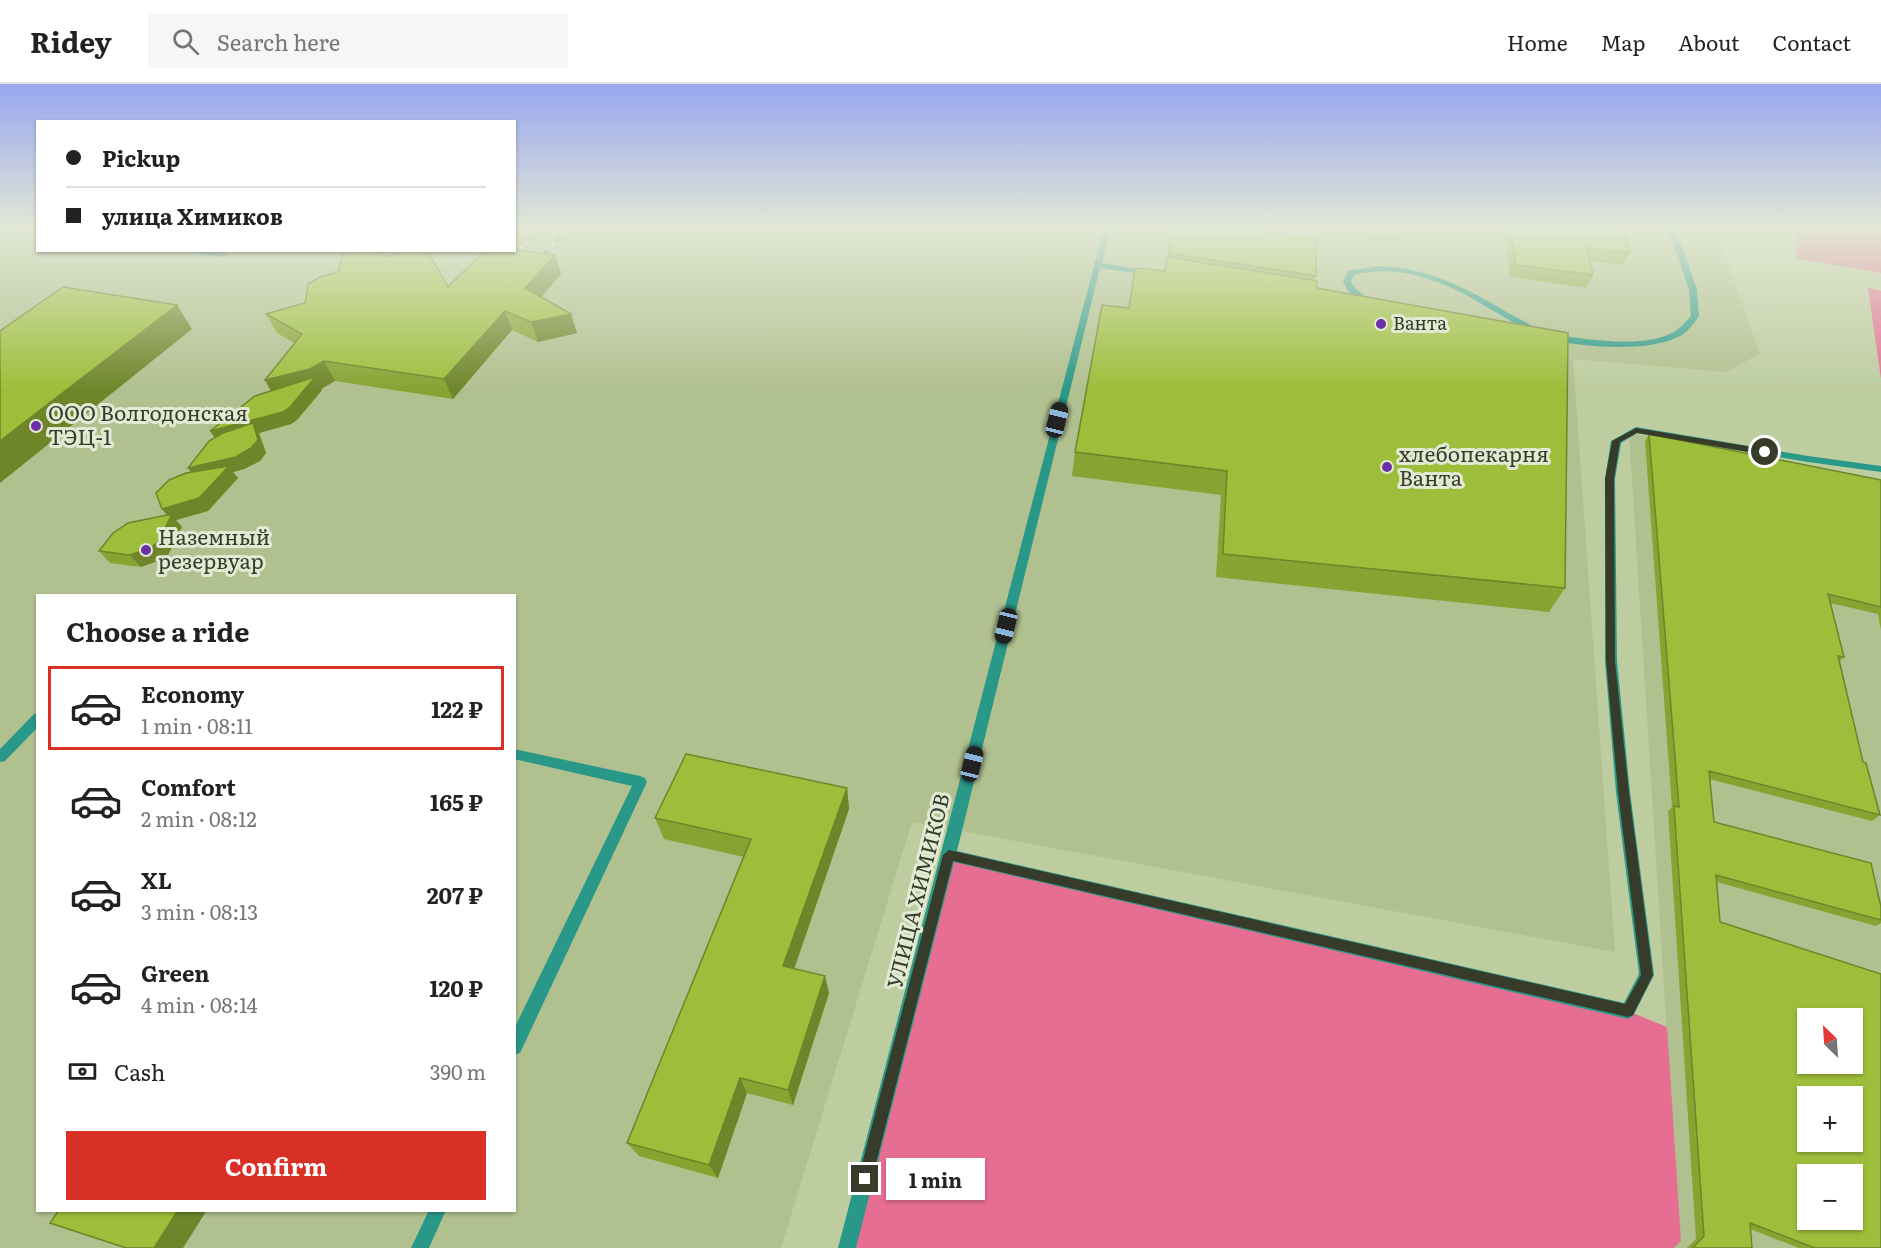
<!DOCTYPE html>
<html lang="en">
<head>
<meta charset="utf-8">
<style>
  body { margin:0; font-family:Literata,serif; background:#f6f6f6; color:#222; height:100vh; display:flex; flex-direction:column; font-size:22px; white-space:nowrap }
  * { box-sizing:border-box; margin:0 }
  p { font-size:20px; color:#767676 }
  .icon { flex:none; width:33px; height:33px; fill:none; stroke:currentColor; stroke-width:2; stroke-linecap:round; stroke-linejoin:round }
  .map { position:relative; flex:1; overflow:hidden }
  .side { position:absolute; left:36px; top:510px; width:480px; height:618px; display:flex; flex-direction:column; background:#fff; border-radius:0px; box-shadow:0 2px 4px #0004 }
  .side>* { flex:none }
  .guide { position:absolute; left:36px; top:36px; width:480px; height:132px; border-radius:0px; box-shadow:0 2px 4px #0004; display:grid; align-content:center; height:132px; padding:0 30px; background:#fff }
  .needle { width:39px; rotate:335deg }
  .tools { position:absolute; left:1797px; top:924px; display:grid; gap:12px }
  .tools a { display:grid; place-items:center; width:66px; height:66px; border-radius:0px; background:#fff; box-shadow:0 2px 4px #0004; font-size:30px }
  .end { position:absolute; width:27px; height:27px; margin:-14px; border:8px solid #373c2a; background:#fff; box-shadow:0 0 0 3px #fff }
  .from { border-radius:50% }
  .bubble { position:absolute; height:42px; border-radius:0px; background:#fff; box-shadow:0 2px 4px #0004; font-size:20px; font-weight:700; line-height:42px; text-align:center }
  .car { position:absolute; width:18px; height:36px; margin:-18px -9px; border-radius:8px; box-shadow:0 0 4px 2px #0007; background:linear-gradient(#222 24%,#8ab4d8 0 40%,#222 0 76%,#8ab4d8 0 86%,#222 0) }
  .guide b { display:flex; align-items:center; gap:21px; height:57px; font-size:22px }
  .guide b+b { border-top:2px solid #e0e0e0 }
  .guide i { width:15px; height:15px; background:#222 }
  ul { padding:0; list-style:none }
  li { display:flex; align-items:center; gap:18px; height:84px; margin:0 12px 9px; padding:0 18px; border:3px solid transparent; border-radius:0px }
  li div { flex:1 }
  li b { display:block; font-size:22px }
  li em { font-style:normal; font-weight:700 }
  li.on { border-color:#d93025 }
  li>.icon { width:54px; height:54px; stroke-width:1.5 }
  h2 { padding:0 30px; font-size:27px; line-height:72px }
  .pay { display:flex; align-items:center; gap:15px; height:66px; padding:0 30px; font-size:22px }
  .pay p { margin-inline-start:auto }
  .cta { display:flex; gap:12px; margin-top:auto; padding:12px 30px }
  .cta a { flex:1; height:69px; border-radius:0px; background:#d93025; color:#fff; font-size:24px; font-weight:700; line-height:69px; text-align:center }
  header { display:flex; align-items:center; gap:36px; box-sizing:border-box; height:84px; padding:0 30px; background:#fff; border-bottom:2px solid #e0e0e0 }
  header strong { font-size:28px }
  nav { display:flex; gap:33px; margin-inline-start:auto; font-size:21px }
  .search { width:420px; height:54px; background:#f6f6f6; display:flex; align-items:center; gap:15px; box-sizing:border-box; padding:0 21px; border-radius:0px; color:#767676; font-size:22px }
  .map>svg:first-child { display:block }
  .built { fill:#b1c08f; fill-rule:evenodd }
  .green { fill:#e66e93 }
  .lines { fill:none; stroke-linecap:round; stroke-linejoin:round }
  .path { stroke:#828d6c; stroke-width:3; stroke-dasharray:2 3; stroke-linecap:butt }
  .service { fill:#2a9889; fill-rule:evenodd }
  .minor { fill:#2a9889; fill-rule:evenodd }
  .rail-casing { stroke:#717a5c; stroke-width:4.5 }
  .rail { stroke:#e2ead4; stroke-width:3; stroke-dasharray:10; stroke-linecap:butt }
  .wall { fill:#87a332 }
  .shaded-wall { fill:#6e8529 }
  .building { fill:#9dbe3a; stroke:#6e8529; stroke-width:1.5; fill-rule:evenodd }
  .route { fill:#373c2a }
  .poi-dot { fill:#6c31a7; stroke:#e2ead4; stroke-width:2 }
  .labels { text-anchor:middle; stroke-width:6; stroke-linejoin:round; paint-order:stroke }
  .far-poi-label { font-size:18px; fill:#373c2a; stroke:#e2ead4; text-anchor:start }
  .poi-label { font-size:21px; fill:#373c2a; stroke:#e2ead4; text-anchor:start }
  .street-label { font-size:21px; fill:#373c2a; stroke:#e2ead4 }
</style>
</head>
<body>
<header>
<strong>Ridey</strong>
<div class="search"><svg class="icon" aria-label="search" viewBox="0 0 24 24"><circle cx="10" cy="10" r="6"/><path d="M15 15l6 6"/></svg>Search here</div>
<nav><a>Home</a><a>Map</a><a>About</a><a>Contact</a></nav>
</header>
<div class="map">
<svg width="1881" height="1164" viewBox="0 0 1881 1164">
  <rect width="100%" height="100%" fill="#becda0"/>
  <!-- built -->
  <path class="built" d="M 0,143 L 37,143 L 38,166 L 514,166 L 515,143 L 1715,143 L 1760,270 L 1725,288 L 1573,275 L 1615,868 L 912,738 L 781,1164 L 0,1164 ZM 38,512 L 514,512 L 514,1126 L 38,1126 Z
    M 1629,348 L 1881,399 L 1881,1164 L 1674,1164 L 1680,1157 ZM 1808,934 L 1852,934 L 1852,980 L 1808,980 ZM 1808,1012 L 1852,1012 L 1852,1058 L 1808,1058 ZM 1808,1090 L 1852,1090 L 1852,1136 L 1808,1136 Z"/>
  <!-- green -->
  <path class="green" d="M 1797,143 L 1881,143 L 1881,189 L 1796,174 Z
    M 1868,204 L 1881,207 L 1881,295 Z
    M 949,771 L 1628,927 L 1667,943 L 1681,1157 L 1674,1164 L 847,1164 Z"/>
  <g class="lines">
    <!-- path -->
    <path class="path" d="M 1410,143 L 1411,172"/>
    <!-- service -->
    <path class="service" d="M 0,146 L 38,149 L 38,153 L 0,150 Z
      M 174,166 C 190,166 213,163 227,171 L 223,173 Z
      M 1378,182 C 1427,183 1467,204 1508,229 C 1519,235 1532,240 1540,248 L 1539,250 L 1533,250 C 1478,219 1421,174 1354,191 L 1351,198 L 1355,204 L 1375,220 L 1368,222 L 1349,208 L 1343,198 L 1348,187 Z
      M 1636,343 L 1808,372 L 1881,382 L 1881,388 L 1808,378 L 1637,349 L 1621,359 L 1615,395 L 1617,577 L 1630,708 L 1628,712 L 1623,714 L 1618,712 L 1616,708 L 1605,577 L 1605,395 L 1611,357 Z
      M 38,629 L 38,643 L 5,677 L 0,678 L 0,665 L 34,630 Z
      M 514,665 L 640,692 L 645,694 L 647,698 L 520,969 L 514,971 L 514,945 L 632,702 L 514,675 Z
      M 429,1126 L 446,1126 L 429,1164 L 411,1164 Z"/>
    <!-- minor -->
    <path class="minor" d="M 1104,143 L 1112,143 L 1102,179 L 1149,187 L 1153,189 L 1149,191 L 1100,184 L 957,767 L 1624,919 L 1639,890 L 1616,708 L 1618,704 L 1623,702 L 1628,704 L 1630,708 L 1654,891 L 1633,932 L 1628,935 L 954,778 L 856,1164 L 838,1164 Z
      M 1667,143 L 1675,143 L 1697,205 L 1699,232 C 1694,239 1688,248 1680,252 C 1648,269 1585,263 1551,256 L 1551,252 L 1554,251 C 1588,255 1644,265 1674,248 C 1681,244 1686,237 1691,232 L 1689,205 Z"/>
    <defs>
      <path id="rail" d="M 506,178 L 543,143
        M 535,181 L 569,143"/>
    </defs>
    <!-- rail casing -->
    <use href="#rail" class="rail-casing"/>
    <!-- rail -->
    <use href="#rail" class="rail"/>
  </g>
  <!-- wall -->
  <path class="wall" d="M 832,143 L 917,143 L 912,153 Z
    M 1166,143 L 1267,143 L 1266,149 L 1316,192 L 1314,196 L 1317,204 L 1565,504 L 1549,528 L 1216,493 L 1221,411 L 1072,392 L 1075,368 L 1129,224 L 1165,187 L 1170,156 L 1164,155 Z
    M 1347,143 L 1410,143 L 1404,160 L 1346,153 Z
    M 1503,143 L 1623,143 L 1630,169 L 1623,181 L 1590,177 L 1593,191 L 1586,204 L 1510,193 Z
    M 555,171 L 561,190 L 541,213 L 571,230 L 577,249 L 538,258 L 512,246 L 453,315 L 335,297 L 321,305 L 322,306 L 297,336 L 291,340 L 259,349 L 266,369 L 260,377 L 244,385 L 233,388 L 238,394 L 208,427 L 176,436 L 182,443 L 168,471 L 160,476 L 141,483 L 110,479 L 99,467 L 167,431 L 191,388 L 215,353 L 210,347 L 271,307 L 265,296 L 294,259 L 277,249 L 266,230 L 305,219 L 338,188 L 388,173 L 448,203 Z
    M 1649,350 L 1881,396 L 1881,546 L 1878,530 L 1830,519 L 1844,573 L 1840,577 L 1863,678 L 1880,731 L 1872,737 L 1709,695 L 1714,738 L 1881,823 L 1881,839 L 1876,842 L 1717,798 L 1720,838 L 1881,1164 L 1799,1164 L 1750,1145 L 1752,1164 L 1687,1164 L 1696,1155 L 1668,727 L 1672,723 L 1645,357 Z
    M 847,704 L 849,725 L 794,884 L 829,909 L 793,1021 L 747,1009 L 718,1094 L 639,1072 L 627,1059 L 744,773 L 664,755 L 655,734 Z"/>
  <!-- shaded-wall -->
  <path class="shaded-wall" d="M 912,143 L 917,143 L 912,153 Z
    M 555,171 L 561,190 L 532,224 L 525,204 Z
    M 177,221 L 192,245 L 0,399 L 0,357 Z
    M 505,227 L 512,246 L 453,315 L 444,295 Z
    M 571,230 L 577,249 L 538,258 L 531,238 Z
    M 324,277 L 335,297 L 321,305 L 322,306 L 297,336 L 291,340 L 259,349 L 266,369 L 260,377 L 244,385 L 233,388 L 238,394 L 208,427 L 176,436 L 182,443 L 168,471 L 160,476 L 141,483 L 130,471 L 170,435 L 162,425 L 197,396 L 188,384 L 219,360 L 210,347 L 276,316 L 265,296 Z
    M 847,704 L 849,725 L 789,900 L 783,882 Z
    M 825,892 L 829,909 L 793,1021 L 788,1006 Z
    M 740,994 L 747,1009 L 718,1094 L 709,1081 Z
    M 178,1126 L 207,1126 L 183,1164 L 154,1164 Z"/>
  <!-- building -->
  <path class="building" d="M 1172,143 L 1267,143 L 1266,149 L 1316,154 L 1316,192 L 1168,169 Z
    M 1510,143 L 1623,143 L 1630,169 L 1587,164 L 1593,191 L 1516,181 Z
    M 345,166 L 377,166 L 388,173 L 403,166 L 427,166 L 448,203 L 485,166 L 514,166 L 555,171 L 525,204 L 571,230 L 531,238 L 505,227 L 444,295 L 324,277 L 310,285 L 265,296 L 302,250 L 266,230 L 305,219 L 308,200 L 320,193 L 338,188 L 342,171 Z
    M 1167,173 L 1317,197 L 1317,204 L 1568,249 L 1565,504 L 1223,470 L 1227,387 L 1075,368 L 1102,221 L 1129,224 L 1135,184 L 1165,187 Z
    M 63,203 L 177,221 L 0,357 L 0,247 Z
    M 315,293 L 290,323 L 283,328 L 210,347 L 255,312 Z
    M 253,339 L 258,356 L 251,364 L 236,373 L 188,384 L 209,357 L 223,349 Z
    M 1649,350 L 1881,396 L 1881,523 L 1828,510 L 1844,573 L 1838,572 L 1863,678 L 1866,679 L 1880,731 L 1709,687 L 1714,738 L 1871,779 L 1881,823 L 1881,836 L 1716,791 L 1720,838 L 1881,890 L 1881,1164 L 1815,1164 L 1750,1139 L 1752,1164 L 1693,1164 L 1704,1152 L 1674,722 L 1679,723 ZM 1808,934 L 1852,934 L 1852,980 L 1808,980 ZM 1808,1012 L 1852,1012 L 1852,1058 L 1808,1058 ZM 1808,1090 L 1852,1090 L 1852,1136 L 1808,1136 Z
    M 229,382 L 199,414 L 162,425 L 156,409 L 169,396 L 186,389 Z
    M 172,430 L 158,458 L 150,464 L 130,471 L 99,467 L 113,449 L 128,439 Z
    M 686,670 L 847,704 L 783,882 L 825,892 L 788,1006 L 740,994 L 709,1081 L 627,1059 L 751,755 L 655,734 Z
    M 59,1126 L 178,1126 L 154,1164 L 126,1164 L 50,1139 Z"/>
  <!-- sky -->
  <linearGradient id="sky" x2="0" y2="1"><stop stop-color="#98a6f1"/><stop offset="0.47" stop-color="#e2e8d4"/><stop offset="1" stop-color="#e2e8d4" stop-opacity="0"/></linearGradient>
  <rect width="1881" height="306" fill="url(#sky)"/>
  <!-- route -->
  <path class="route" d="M 1636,344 L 1765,365 L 1769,368 L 1765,371 L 1637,349 L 1620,358 L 1614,395 L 1615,577 L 1629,708 L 1653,891 L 1633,931 L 1628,933 L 953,777 L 872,1095 L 870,1100 L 865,1102 L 860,1100 L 858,1095 L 943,771 L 949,766 L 1625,920 L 1641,891 L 1618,708 L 1606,577 L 1605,395 L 1612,357 Z"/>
  <!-- markers -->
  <g class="poi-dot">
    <circle cx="1381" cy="240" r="6"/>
    <circle cx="36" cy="342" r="6"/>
    <circle cx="1387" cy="383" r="6"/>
    <circle cx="146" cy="466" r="6"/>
  </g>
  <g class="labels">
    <!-- far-poi labels -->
    <g class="far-poi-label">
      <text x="1393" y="246">Ванта</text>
    </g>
    <!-- poi labels -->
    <g class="poi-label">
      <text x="48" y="337">ООО Волгодонская<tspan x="48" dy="24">ТЭЦ-1</tspan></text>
      <text x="1399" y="378">хлебопекарня<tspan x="1399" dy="24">Ванта</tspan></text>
      <text x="158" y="461">Наземный<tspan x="158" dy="24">резервуар</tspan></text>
    </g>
    <!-- street labels -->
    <g class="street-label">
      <text transform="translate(919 807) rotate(-76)" y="7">УЛИЦА ХИМИКОВ</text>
    </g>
  </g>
</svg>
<div class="tools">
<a><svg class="needle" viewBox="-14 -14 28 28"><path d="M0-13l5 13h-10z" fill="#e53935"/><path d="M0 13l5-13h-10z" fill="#767676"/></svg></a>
<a>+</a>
<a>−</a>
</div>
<i class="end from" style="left:1765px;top:368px"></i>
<i class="end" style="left:865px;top:1095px"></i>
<div class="bubble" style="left:886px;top:1074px;width:99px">1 min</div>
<i class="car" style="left:1057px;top:336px;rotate:14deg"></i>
<i class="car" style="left:1006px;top:542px;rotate:194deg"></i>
<i class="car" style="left:972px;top:680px;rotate:14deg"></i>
<div class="guide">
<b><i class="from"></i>Pickup</b>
<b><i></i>улица Химиков</b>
</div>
<section class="side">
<h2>Choose a ride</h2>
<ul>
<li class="on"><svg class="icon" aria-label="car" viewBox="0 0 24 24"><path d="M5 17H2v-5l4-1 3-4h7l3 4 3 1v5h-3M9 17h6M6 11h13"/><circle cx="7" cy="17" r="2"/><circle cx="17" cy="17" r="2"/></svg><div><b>Economy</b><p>1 min · 08:11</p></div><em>122 ₽</em></li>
<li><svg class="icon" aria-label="car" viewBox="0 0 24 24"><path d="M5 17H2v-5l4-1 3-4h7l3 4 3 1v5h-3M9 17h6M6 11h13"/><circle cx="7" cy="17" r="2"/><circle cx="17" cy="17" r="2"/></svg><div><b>Comfort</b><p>2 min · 08:12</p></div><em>165 ₽</em></li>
<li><svg class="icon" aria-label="car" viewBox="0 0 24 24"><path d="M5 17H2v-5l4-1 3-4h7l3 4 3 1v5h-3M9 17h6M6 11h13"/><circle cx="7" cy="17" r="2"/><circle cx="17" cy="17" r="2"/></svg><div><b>XL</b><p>3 min · 08:13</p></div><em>207 ₽</em></li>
<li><svg class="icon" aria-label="car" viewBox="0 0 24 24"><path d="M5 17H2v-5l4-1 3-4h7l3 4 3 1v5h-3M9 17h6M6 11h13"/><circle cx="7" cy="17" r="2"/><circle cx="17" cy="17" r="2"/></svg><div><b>Green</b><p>4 min · 08:14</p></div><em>120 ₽</em></li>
</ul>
<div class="pay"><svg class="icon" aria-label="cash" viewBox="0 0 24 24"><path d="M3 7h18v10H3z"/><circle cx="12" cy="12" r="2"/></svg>Cash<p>390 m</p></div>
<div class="cta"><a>Confirm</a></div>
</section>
</div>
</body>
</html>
